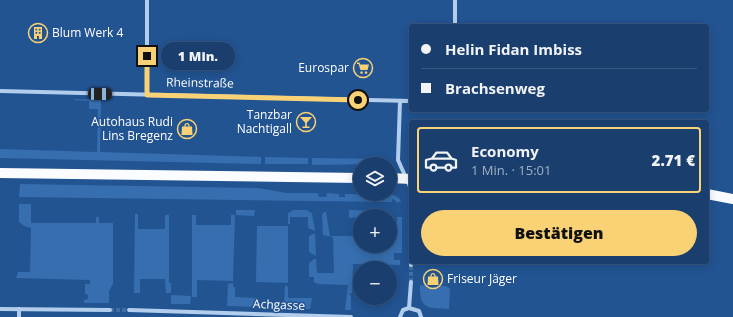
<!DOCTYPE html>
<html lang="de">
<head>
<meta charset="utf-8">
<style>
  body { margin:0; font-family:"Open Sans",sans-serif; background:#274a76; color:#f1f3f6; height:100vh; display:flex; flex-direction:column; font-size:15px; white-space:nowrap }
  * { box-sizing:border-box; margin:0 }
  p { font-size:13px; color:#9fafc2 }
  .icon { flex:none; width:22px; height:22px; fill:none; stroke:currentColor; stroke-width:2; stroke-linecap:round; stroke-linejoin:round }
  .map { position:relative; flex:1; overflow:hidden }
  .side { position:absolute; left:409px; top:120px; width:300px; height:144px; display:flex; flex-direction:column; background:#1a3f6e; border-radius:4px; box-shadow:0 2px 10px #0003,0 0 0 1px #385881 }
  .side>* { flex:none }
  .top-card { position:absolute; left:409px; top:24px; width:300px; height:88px; border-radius:4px; box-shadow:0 2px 10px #0003,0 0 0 1px #385881; display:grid; align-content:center; height:88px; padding:0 12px; background:#1a3f6e }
  .fabs { position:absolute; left:353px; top:157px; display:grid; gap:8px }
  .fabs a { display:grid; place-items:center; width:44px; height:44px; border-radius:50%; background:#1a3f6e; box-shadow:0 2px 10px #0003,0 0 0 1px #385881; font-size:20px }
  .end { position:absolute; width:18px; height:18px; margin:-9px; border:5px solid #f9d276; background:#111; box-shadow:0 0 0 2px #111 }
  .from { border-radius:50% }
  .bubble { position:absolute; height:28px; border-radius:14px; background:#1a3f6e; box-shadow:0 2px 10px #0003,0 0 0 1px #385881; font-size:13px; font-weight:800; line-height:28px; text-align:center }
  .car { position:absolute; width:12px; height:24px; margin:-12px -6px; border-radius:5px; box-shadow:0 0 3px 1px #0007; background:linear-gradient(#222 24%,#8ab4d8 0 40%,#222 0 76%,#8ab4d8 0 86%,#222 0) }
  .top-card b { display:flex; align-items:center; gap:14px; height:38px; font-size:15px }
  .top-card b+b { border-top:1px solid #385881 }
  .top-card i { width:10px; height:10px; background:#f1f3f6 }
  ul { padding:7px 0 0; list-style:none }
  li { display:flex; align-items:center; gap:12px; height:66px; margin:0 8px 6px; padding:0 4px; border:2px solid #385881; border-radius:4px }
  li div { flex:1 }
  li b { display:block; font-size:15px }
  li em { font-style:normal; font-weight:800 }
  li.on { border-color:#f9d276 }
  li>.icon { width:36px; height:36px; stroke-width:1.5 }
  .button { display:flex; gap:8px; margin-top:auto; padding:8px 12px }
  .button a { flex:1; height:46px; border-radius:24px; background:#f9d276; color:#111; font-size:16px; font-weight:800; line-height:46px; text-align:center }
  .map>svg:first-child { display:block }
  .green { fill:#366eaf }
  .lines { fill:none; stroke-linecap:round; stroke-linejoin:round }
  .minor-tunnel { stroke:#436ea2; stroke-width:4; stroke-dasharray:4 2; stroke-linecap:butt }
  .minor { stroke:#b3ceed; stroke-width:4 }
  .primary { stroke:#fafcff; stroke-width:10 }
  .route { stroke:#f9d276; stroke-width:5 }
  .labels { text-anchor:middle; stroke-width:3; stroke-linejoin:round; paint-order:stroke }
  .poi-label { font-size:12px; fill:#fff; stroke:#225492; text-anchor:end }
  .street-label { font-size:12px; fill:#fff; stroke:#225492 }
</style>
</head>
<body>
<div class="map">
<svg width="733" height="317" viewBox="0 0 733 317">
  <rect width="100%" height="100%" fill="#225492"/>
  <!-- green -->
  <path class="green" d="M 75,99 L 101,100 L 100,152 L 261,157 L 261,164 L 0,158 L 0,149 L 97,152 L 98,109 L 89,109 L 89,101 L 74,100 Z
    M 265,157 L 308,158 L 308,164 L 265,164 Z
    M 312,158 L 386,159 L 381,164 L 312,165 Z
    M 20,184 L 258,188 L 287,193 L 318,193 L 319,197 L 326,197 L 327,193 L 339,194 L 339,197 L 345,197 L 345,194 L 394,195 L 399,198 L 401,202 L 396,202 L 395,200 L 392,199 L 392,202 L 389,202 L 19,197 Z
    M 19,204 L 31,204 L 31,223 L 96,223 L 96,217 L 99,217 L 99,223 L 113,223 L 113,284 L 109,291 L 109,303 L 84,303 L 84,300 L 88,299 L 88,295 L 85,294 L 85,284 L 90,284 L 90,280 L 16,278 L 18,272 L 30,272 L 31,228 L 24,226 L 19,222 Z
    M 236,210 L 255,210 L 254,216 L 236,215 Z
    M 294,210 L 306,210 L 312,213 L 315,231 L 308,228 L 308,217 L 290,217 L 290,224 L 288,224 L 288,213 Z
    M 349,210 L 375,211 L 375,216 L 349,218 Z
    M 324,212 L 326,212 L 330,236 L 360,236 L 360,246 L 390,246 L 390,236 L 395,236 L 397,232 L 397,217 L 402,217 L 402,253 L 394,253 L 394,260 L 400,260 L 400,265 L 353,264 L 352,293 L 349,294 L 351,296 L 351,310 L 345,310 L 348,285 L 318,284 L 314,282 L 314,277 L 309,277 L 309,263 L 314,259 L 316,259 L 317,273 L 334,273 L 333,237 L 323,235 L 322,215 Z
    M 135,214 L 138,214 L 138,229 L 165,229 L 165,215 L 169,215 L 169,283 L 171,283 L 171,293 L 166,293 L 165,279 L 140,279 L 140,293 L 134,293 Z
    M 192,215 L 196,215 L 196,225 L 231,225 L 231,215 L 235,215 L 233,281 L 197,280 L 197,297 L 192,297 Z
    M 257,226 L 288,226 L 288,283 L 256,282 Z
    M 313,234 L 315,234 L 316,256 L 309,252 L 309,236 Z
    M 233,283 L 233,287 L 235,287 L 235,297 L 256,298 L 255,307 L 227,306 L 228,284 Z
    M 285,285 L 288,287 L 288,298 L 312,298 L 310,309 L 288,309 L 288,305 L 284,305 Z
    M 420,285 L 446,286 L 450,289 L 449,309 C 428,308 419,310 420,285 Z
    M 171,295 L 191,296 L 190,304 L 171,304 Z"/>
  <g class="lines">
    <!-- minor-tunnel -->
    <path class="minor-tunnel" d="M 411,282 L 411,265
      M 110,310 L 129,310"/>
    <!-- minor -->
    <path class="minor" d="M 455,26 L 455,0
      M 0,91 L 411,101
      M 147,95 L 147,0
      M 400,101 L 398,160 L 411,189
      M 411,265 L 412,262
      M 409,308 L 411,282
      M 0,309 L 110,310
      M 19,309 L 19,317
      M 129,310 L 351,317
      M 400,317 L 403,310 L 409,308 L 419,311 L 421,317"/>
    <!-- primary -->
    <path class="primary" d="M 0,173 L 360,178
      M 390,178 L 411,179
      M 707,194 L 733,199"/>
  </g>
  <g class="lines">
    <!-- route -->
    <path class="route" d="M 147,56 L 147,95 L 358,100"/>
  </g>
  <!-- icons -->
  <defs>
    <symbol id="building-ring" viewBox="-11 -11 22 22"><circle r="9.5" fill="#225492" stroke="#f9d276" stroke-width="1.5"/><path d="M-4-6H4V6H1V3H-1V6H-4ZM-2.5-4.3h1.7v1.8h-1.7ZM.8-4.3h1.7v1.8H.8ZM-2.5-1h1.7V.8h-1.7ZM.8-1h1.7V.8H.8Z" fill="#f9d276"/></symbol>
    <symbol id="supermarket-ring" viewBox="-11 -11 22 22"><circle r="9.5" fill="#225492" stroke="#f9d276" stroke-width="1.5"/><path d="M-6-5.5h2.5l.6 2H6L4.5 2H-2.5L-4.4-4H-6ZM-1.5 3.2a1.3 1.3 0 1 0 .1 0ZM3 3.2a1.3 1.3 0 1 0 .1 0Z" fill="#f9d276"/></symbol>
    <symbol id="bar-ring" viewBox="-11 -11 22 22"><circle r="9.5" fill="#225492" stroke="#f9d276" stroke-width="1.5"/><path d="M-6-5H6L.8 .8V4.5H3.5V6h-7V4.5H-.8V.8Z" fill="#f9d276"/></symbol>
    <symbol id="shop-ring" viewBox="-11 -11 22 22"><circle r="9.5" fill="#225492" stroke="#f9d276" stroke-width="1.5"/><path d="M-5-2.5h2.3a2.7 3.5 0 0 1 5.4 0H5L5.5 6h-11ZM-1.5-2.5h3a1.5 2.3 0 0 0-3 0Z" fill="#f9d276"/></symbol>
  </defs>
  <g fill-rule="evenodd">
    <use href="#building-ring" x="27" y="22" width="22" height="22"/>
    <use href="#supermarket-ring" x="352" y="57" width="22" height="22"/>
    <use href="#bar-ring" x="295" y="111" width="22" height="22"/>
    <use href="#shop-ring" x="176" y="118" width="22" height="22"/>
    <use href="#shop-ring" x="422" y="268" width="22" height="22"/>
  </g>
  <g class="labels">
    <!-- poi labels -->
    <g class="poi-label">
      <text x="52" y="37" text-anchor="start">Blum Werk 4</text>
      <text x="349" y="72">Eurospar</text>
      <text x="292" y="119">Tanzbar<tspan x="292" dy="14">Nachtigall</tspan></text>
      <text x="173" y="126">Autohaus Rudi<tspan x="173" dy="14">Lins Bregenz</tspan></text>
      <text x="447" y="283" text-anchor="start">Friseur Jäger</text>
    </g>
    <!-- street labels -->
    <g class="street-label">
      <text transform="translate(200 83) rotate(1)" y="4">Rheinstraße</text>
      <text transform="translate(279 305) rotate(2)" y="4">Achgasse</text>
    </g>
  </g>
</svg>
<div class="fabs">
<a><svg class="icon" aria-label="layers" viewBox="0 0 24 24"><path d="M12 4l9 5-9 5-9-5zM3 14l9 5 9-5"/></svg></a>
<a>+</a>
<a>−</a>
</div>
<i class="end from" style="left:358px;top:100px"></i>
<i class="end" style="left:147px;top:56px"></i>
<div class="bubble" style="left:161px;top:42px;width:74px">1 Min.</div>
<i class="car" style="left:100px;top:94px;rotate:91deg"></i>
<div class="top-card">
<b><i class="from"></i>Helin Fidan Imbiss</b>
<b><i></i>Brachsenweg</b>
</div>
<section class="side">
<ul>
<li class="on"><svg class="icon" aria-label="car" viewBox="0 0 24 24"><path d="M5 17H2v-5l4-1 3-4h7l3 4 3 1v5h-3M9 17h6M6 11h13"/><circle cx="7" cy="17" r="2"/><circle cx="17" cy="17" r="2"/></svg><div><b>Economy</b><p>1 Min. · 15:01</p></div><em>2.71 €</em></li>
</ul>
<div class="button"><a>Bestätigen</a></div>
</section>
</div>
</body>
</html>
